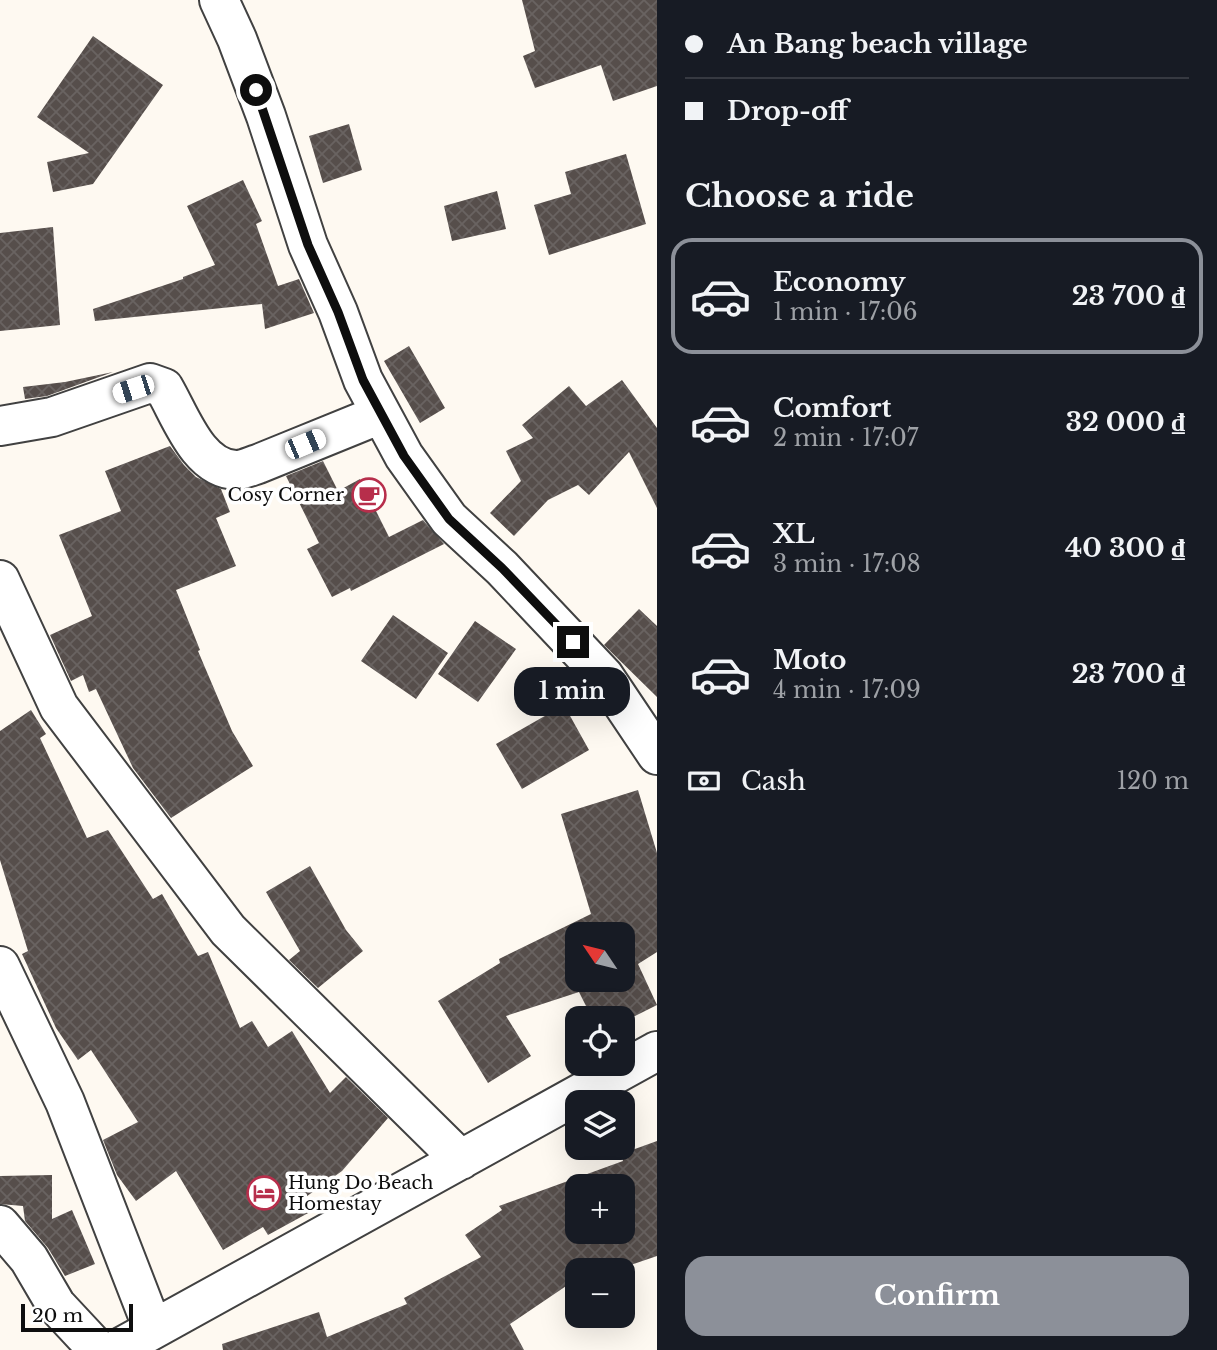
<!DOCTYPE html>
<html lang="en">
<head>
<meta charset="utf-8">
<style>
  body { margin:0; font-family:"Libre Baskerville",serif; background:#20242c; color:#f1f3f6; height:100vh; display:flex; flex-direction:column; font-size:26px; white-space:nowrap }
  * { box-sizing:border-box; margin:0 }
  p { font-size:23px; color:#9ea1a6 }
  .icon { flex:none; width:38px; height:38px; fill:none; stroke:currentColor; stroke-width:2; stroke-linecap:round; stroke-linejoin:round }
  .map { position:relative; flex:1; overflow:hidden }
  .details { display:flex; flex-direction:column; background:#171b24; width:560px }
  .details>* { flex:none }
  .top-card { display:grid; align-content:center; height:154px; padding:0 28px; background:#171b24 }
  .needle { width:46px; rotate:305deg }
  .fabs { position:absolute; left:565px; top:922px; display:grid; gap:14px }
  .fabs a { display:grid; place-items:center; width:70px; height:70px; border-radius:14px; background:#171b24; box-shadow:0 7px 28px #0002; font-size:35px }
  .scale { position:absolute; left:21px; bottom:18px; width:112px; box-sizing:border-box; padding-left:7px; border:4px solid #0e0e0e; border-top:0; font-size:19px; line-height:24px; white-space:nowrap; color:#0e0e0e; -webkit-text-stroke:5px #fff; paint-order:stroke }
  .end { position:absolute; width:32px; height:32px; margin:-16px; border:9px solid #0e0e0e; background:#fff; box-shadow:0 0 0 4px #fff }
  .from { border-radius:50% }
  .bubble { position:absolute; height:49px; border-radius:21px; background:#171b24; box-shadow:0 7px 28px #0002; font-size:23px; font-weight:700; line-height:49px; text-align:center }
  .car { position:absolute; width:21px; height:42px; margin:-21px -10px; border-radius:9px; box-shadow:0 0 5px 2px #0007; background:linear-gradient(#fff 24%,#345 0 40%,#fff 0 76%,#345 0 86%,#fff 0) }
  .top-card b { display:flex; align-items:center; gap:24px; height:66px; font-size:26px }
  .top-card b+b { border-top:2px solid #363941 }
  .top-card i { width:18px; height:18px; background:#f1f3f6 }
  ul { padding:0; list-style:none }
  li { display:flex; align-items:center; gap:21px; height:116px; margin:0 14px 10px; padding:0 14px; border:4px solid transparent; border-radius:21px }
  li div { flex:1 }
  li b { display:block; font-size:26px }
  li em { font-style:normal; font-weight:700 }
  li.active { border-color:#8c9099 }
  li>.icon { width:63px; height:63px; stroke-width:1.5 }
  h2 { padding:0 28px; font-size:32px; line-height:84px }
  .pay { display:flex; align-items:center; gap:18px; height:77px; padding:0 28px; font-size:26px }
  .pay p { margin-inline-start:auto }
  .action { display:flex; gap:14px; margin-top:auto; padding:14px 28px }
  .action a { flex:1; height:80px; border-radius:21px; background:#8c9099; color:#fff; font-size:28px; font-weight:700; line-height:80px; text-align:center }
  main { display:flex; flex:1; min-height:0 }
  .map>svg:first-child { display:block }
  .building { fill:url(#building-cross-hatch); fill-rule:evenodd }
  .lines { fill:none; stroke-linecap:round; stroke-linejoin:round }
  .minor-casing { stroke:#414141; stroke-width:42 }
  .minor { stroke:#fff; stroke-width:38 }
  .route { stroke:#0e0e0e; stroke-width:9 }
  .labels { text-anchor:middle; stroke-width:7; stroke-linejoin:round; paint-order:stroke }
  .poi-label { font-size:18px; fill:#0e0e0e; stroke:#fff; text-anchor:end }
</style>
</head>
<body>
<main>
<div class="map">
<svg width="657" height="1350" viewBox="0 0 657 1350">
  <defs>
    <pattern id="building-cross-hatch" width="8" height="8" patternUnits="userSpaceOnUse" patternTransform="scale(1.75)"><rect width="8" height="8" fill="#564e4b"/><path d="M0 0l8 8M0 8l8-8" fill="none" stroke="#696361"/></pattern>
  </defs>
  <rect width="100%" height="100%" fill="#fef9f1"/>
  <!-- building -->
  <path class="building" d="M 522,0 L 657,0 L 657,86 L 613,101 L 601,65 L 535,88 L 523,56 L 535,51 Z
    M 93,36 L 163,85 L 93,184 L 53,192 L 47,162 L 89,153 L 37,117 Z
    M 349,124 L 362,170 L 323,183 L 309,136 Z
    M 626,154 L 646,224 L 549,255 L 534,205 L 571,194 L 565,172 Z
    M 243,180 L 262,221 L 256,224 L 278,286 L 299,279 L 314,313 L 265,329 L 262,304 L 95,321 L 93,309 L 183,279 L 183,277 L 215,265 L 187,206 Z
    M 497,191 L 506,229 L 452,241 L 444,206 Z
    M 53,227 L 60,325 L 0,331 L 0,233 Z
    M 409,346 L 445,408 L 420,423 L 384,361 Z
    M 113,372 L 47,396 L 25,399 L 23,387 L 65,382 Z
    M 622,380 L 657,428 L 657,508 L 629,452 L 589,495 L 578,485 L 548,500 L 514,536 L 490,513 L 521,481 L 506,451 L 533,438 L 522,425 L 569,386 L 586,406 Z
    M 170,446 L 184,465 L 196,477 L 221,489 L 230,512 L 216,518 L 236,566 L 176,590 L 200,650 L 198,651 L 232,731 L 253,766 L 171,818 L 133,768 L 96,689 L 89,692 L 83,675 L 71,681 L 50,635 L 92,616 L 59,535 L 121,511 L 105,471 Z
    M 323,461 L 338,491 L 360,479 L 389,537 L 423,520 L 444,544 L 351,591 L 350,588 L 332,597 L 307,549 L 319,543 L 286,476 Z
    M 639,609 L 657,626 L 657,697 L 604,645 Z
    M 393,615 L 448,653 L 416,699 L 361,661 Z
    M 475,621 L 516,649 L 478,702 L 438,674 Z
    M 564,705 L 589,750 L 522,789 L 496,744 Z
    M 31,710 L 46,734 L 40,738 L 87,838 L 108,830 L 153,899 L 162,894 L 198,956 L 208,952 L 240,1028 L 252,1021 L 268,1047 L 292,1031 L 330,1093 L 346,1077 L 388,1118 L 342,1171 L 303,1199 L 310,1212 L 268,1235 L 263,1227 L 223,1250 L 176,1171 L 136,1201 L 117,1175 L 103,1140 L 138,1122 L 91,1050 L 78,1060 L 56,1028 L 22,954 L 28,951 L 0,860 L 0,731 Z
    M 638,790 L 657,853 L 657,952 L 638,964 L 657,1005 L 631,1018 L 592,1018 L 579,992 L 506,1016 L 531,1056 L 488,1083 L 438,1001 L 500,963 L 499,959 L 591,914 L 561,814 ZM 578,934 L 623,934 L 623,980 L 578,980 Z
    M 310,866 L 346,930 L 363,951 L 318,988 L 289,960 L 300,951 L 266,892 Z
    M 657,1141 L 657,1256 L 616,1270 L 578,1270 L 578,1278 L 510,1324 L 524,1350 L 223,1350 L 222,1344 L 319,1312 L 327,1337 L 407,1304 L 404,1298 L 481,1257 L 465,1235 L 502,1210 L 499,1206 L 623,1161 L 621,1154 ZM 578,1186 L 623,1186 L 623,1232 L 578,1232 Z
    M 52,1175 L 52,1219 L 72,1210 L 95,1264 L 65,1276 L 48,1248 L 25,1221 L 23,1206 L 0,1204 L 0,1176 Z"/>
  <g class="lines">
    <defs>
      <path id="minor" d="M 219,0 L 237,39 L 266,116 L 308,245 L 338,312 L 363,380 L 404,456 L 449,519 L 502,568 L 604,676 L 657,755
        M 0,426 L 52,417 L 150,383 L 164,388 C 181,417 198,469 236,470 C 243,470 251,466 258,464 L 381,414
        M 0,580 L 59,707 L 228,930 L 461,1160
        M 0,966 L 65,1102 L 153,1329
        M 0,1225 L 29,1259 L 56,1305 L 98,1350
        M 116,1350 L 657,1051"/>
    </defs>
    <!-- minor casing -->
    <use href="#minor" class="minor-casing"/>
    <!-- minor -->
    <use href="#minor" class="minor"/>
  </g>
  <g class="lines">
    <!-- route -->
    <path class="route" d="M 256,90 L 308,245 L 338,312 L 363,380 L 404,456 L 449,519 L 502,568 L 573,642"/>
  </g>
  <!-- icons -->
  <defs>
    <symbol id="cafe-ring" viewBox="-11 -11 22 22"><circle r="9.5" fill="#fff" stroke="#b72e4b" stroke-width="1.5"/><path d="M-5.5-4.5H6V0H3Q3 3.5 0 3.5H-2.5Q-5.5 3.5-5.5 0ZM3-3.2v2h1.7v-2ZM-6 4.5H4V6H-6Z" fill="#b72e4b"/></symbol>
    <symbol id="hotel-ring" viewBox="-11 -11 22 22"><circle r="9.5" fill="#fff" stroke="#b72e4b" stroke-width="1.5"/><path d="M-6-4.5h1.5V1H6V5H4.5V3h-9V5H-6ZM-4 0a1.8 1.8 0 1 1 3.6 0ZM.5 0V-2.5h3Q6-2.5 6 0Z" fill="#b72e4b"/></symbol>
  </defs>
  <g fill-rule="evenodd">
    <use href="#cafe-ring" x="350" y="476" width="38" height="38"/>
    <use href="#hotel-ring" x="245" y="1174" width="38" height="38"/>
  </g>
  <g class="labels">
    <!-- poi labels -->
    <g class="poi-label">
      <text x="344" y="501">Cosy Corner</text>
      <text x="288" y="1189" text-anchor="start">Hung Do Beach<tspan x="288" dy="21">Homestay</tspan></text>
    </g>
  </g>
</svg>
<div class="fabs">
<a><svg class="needle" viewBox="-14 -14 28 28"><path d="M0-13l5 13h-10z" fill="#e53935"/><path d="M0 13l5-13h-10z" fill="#9ea1a6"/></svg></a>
<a><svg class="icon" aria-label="locate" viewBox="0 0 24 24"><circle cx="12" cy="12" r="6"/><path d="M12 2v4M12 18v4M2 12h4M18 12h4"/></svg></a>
<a><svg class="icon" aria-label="layers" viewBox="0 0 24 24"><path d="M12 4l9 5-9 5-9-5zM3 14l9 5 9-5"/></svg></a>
<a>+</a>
<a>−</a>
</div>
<div class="scale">20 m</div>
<i class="end from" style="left:256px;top:90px"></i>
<i class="end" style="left:573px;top:642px"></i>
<div class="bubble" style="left:514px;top:667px;width:116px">1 min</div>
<i class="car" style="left:133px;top:389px;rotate:252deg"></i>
<i class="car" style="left:305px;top:444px;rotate:67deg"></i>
</div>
<section class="details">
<div class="top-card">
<b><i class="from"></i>An Bang beach village</b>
<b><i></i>Drop-off</b>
</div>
<h2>Choose a ride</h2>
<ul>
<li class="active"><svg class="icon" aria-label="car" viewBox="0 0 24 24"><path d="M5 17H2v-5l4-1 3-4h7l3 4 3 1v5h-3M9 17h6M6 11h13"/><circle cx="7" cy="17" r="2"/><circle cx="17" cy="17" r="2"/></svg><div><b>Economy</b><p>1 min · 17:06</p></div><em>23 700 ₫</em></li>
<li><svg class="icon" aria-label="car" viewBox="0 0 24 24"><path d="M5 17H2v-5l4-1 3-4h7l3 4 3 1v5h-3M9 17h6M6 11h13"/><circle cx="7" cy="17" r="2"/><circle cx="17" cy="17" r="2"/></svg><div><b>Comfort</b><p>2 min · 17:07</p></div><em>32 000 ₫</em></li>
<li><svg class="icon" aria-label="car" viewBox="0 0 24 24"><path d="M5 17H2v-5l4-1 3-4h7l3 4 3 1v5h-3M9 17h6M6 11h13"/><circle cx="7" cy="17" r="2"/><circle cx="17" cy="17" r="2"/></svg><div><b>XL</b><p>3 min · 17:08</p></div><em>40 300 ₫</em></li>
<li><svg class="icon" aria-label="car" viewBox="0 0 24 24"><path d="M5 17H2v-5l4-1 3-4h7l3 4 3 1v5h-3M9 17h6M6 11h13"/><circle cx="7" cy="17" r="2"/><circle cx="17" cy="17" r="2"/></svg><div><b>Moto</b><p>4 min · 17:09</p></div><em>23 700 ₫</em></li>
</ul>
<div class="pay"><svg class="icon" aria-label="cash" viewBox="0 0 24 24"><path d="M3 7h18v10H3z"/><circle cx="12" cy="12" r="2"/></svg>Cash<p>120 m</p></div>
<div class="action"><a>Confirm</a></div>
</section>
</main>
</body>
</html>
